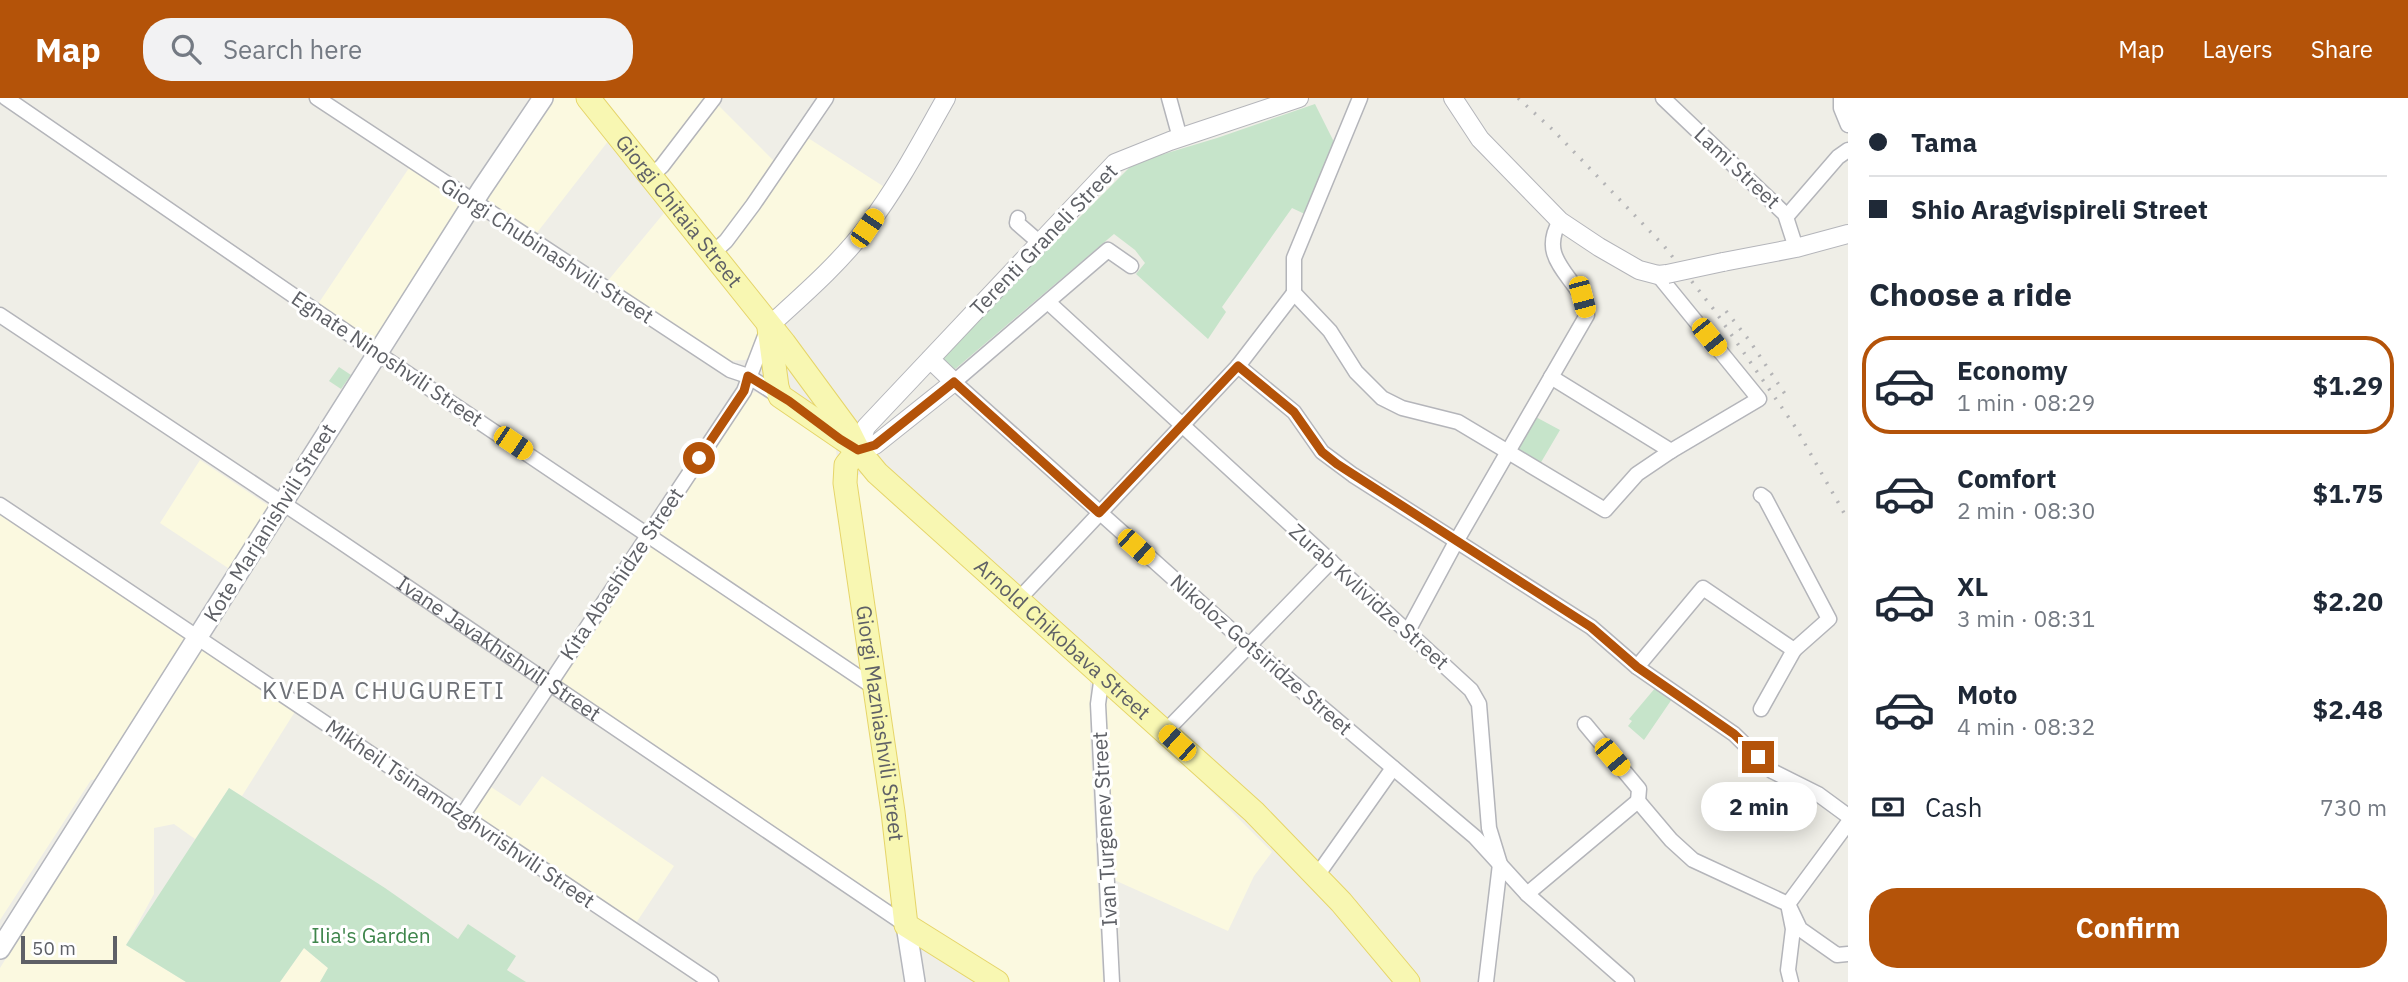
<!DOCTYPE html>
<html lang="en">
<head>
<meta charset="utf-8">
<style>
  body { margin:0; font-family:"IBM Plex Sans",sans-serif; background:#f2f2f3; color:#1f2937; height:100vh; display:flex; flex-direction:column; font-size:26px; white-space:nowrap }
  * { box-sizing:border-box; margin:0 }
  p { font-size:23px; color:#747a83 }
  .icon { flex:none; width:38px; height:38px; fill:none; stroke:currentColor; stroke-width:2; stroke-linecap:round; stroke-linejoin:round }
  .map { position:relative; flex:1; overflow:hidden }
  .details { display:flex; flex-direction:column; background:#fff; width:560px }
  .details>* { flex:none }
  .guide { display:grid; align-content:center; height:154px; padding:0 21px; background:#fff }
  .scale { position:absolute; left:21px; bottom:18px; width:96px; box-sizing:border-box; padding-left:7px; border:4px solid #5e6066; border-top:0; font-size:19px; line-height:24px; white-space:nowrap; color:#5e6066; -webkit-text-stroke:5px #fff; paint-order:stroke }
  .end { position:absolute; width:32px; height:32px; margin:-16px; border:9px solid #b45309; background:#fff; box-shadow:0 0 0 4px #fff }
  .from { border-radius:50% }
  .bubble { position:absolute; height:49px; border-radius:24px; background:#fff; box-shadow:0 4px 18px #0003; font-size:23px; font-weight:700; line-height:49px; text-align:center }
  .car { position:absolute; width:21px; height:42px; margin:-21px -10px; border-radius:9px; box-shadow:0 0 5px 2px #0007; background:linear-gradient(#f5c518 24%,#345 0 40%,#f5c518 0 76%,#345 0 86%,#f5c518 0) }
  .guide b { display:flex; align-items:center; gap:24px; height:66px; font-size:26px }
  .guide b+b { border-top:2px solid #e0e1e3 }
  .guide i { width:18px; height:18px; background:#1f2937 }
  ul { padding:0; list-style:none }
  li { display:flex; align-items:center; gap:21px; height:98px; margin:0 14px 10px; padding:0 7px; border:4px solid transparent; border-radius:28px }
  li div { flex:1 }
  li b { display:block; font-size:26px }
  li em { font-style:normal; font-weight:700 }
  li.on { border-color:#b45309 }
  li>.icon { width:63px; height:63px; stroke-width:1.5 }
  h2 { padding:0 21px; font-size:32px; line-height:84px }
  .pay { display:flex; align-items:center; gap:18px; height:77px; padding:0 21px; font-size:26px }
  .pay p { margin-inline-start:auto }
  .button { display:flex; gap:14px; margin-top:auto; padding:14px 21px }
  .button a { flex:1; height:80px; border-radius:28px; background:#b45309; color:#fff; font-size:28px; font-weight:700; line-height:80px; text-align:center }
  header { display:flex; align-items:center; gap:42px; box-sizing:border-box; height:98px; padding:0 35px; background:#b45309; color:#fff }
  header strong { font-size:33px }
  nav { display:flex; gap:38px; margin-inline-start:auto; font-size:24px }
  .search { width:490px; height:63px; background:#f2f2f3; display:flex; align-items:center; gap:18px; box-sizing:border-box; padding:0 24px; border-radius:28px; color:#747a83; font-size:26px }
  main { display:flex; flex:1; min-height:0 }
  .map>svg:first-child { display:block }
  .commercial { fill:#fbf9e0 }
  .green { fill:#c6e4ca }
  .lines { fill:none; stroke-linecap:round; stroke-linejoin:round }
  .minor-casing { stroke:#b4b5ba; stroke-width:17 }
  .tertiary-casing { stroke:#b4b5ba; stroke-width:20 }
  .secondary-casing { stroke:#b5b7bd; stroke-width:22 }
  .primary-casing { stroke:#e6d569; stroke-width:25 }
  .minor { stroke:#fff; stroke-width:14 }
  .tertiary { stroke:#fff; stroke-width:18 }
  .secondary { stroke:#fff; stroke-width:19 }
  .primary { stroke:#f8f7b2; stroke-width:23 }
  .rail { stroke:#b4b4b6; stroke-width:3.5; stroke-dasharray:2 9; stroke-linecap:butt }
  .tertiary-bridge-casing { stroke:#b4b5ba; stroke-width:20; stroke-linecap:butt }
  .tertiary-bridge { stroke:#fff; stroke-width:18 }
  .route { stroke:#b45309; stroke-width:9 }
  .labels { text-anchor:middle; stroke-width:6; stroke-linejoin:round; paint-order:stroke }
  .street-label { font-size:21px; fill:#5e6066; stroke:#fff }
  .park-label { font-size:21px; fill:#3e854b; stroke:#fff }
  .quarter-label { font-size:24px; letter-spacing:2px; fill:#6f7278; stroke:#fff }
</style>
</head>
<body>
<header>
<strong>Map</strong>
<div class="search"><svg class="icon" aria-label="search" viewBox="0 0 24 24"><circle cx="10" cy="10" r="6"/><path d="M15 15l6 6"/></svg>Search here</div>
<nav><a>Map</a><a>Layers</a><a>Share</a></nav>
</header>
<main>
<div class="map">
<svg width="1848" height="884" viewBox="0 0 1848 884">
  <rect width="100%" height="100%" fill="#efeee7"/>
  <!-- commercial -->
  <path class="commercial" d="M 551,0 L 580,0 L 609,42 L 536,136 L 482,106 Z
    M 604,0 L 711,0 L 775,64 L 805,38 L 886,90 L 829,168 L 775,211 L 772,210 Z
    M 413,64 L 473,104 L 377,255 L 314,212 Z
    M 664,115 L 756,228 L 760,239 L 751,258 L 745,262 L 725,263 L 606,185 Z
    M 756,294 L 832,342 L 836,352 L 866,572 L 860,575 L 732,484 L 660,436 L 659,433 L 751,295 Z
    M 200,362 L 272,410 L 234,474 L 160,425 Z
    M 861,376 L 869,379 L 1090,580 L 1090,639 L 1103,884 L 1008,884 L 914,826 L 854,378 Z
    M 0,416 L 187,540 L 105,680 L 91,682 L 0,822 Z
    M 656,448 L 871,595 L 898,801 L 884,809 L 561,587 L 561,581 L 649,450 Z
    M 201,549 L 296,612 L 242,698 L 229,690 L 195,741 L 174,726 L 154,730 L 154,796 L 126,847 L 186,884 L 0,884 L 0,870 L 197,551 Z
    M 1109,600 L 1118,600 L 1272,754 L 1254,778 L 1228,833 L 1112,781 L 1105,603 Z
    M 542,678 L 674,768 L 636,825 L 473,716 L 491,689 L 520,708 Z
    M 304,850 L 329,871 L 320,884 L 280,884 Z"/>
  <!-- green -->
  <path class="green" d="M 1315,6 L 1336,48 L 1309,118 L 1292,110 L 1222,209 L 1226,214 L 1208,241 L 1136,176 L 1145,165 L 1135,152 L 1114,136 L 954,272 L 940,259 L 1134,65 L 1217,40 Z
    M 339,269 L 351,277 L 341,291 L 329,283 Z
    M 1534,318 L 1560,332 L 1540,366 L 1515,351 Z
    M 1656,589 L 1672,601 L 1644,642 L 1628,628 L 1632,623 L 1629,621 Z
    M 229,690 L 385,790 L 458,841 L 468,826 L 516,858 L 507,872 L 526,884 L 320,884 L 328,870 L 304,850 L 280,884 L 186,884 L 126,847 Z"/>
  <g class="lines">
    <defs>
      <g id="minor">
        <path d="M 6,0 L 377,255 L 875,590"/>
        <path d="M 317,0 L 730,272 L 748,278 L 779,298"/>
        <path d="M 1169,0 L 1180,40"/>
        <path d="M 1663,0 L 1785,116 L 1796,150"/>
        <path d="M 1841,0 L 1841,10 L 1848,27"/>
        <path d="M 651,78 L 662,68 L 714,0"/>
        <path d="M 1787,118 L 1838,59 L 1848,52"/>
        <path d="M 1018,120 L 1017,125 L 1040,145"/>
        <path d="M 713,155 L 726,143 L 753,107 L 826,0"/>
        <path d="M 1131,168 L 1108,152 L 954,284 L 1249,548 L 1475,739 L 1527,796 L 1627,884"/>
        <path d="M 1294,195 L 1330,233 L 1356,274 L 1382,300 L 1402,310 L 1458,324 L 1605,412 L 1637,376 L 1671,353 L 1759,301 L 1658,177"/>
        <path d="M 1294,195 L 1294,160 L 1360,0"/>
        <path d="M 1048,204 L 1471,592 L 1479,606 L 1489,730 L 1500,766 L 1486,884"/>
        <path id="s1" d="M 0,217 L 332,438 L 906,827"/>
        <path d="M 1238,268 L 1294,314 L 1322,354 L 1353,377 L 1591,529 L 1637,569 L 1734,636 L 1772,673 L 1818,696 L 1848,718"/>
        <path d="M 1551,279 L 1671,353"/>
        <path d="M 1761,397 L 1765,400 L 1829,521 L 1794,552"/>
        <path d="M 0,407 L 711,884"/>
        <path d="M 1019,501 L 1238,268 L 1294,195"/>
        <path d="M 1408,533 L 1457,442 L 1587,217 C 1585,210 1584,202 1580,196 C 1564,171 1541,155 1560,123"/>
        <path d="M 1637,569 L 1703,490 L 1794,552 L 1761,611"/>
        <path d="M 1102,577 L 1098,606 L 1112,884"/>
        <path d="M 1585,626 L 1639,691 L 1638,703"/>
        <path d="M 1165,634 L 1331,463"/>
        <path d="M 1638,703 L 1671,742 L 1693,762 L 1788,806 L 1800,831 L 1837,857 L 1848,856"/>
        <path d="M 462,718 L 744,293 L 767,233"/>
        <path d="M 1316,779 L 1393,670"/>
        <path d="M 1527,796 L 1638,703"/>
        <path d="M 1791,884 L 1788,872 L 1793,831 L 1788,806 L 1848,725"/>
      </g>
      <path id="tertiary" d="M 1453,0 L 1480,41 L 1560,123 L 1599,149 L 1639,172 L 1658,177 L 1667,176
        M 1723,164 L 1796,150 L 1848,136
        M 769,228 C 803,197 839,166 867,129 C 898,88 921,44 946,0
        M 930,261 L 954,284 L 875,347 L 858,352 L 866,329 L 1115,65 L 1170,43 L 1299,0"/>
      <path id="secondary" d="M 906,827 L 915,884
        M 0,851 L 481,92 L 543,0"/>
      <g id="primary">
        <path id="s2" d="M 588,0 L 784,245 L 848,332 L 858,352 L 877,375 L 1254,714 L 1341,804 L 1408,884"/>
        <path d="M 769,230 L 777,289 L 780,298 L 856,350"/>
        <path id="s3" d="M 858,352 L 846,367 L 845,385 L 893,714 L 906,827 L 997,884"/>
      </g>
    </defs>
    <!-- minor casing -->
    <use href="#minor" class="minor-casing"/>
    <!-- tertiary casing -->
    <use href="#tertiary" class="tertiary-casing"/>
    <!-- secondary casing -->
    <use href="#secondary" class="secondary-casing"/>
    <!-- primary casing -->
    <use href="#primary" class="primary-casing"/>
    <!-- minor -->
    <use href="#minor" class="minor"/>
    <!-- tertiary -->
    <use href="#tertiary" class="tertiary"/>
    <!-- secondary -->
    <use href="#secondary" class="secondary"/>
    <!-- primary -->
    <use href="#primary" class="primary"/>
    <!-- rail -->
    <path class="rail" d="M 1518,0 L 1553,32 L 1664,148 L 1715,213 L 1796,330 L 1848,422
      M 1726,213 L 1749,242 L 1787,299"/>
    <defs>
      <path id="tertiary-bridge" d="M 1667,176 L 1723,164"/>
    </defs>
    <!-- tertiary-bridge casing -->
    <use href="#tertiary-bridge" class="tertiary-bridge-casing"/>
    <!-- tertiary-bridge -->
    <use href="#tertiary-bridge" class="tertiary-bridge"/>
  </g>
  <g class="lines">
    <!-- route -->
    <path class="route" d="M 699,360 L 744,293 L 748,278 L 789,303 L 840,341 L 858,352 L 875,347 L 954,284 L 1099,415 L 1238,268 L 1294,314 L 1322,354 L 1337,366 L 1591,529 L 1637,569 L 1734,636 L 1758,659"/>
  </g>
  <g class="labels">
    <!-- street labels -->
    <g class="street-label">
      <text transform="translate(1737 70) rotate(43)" y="7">Lami Street</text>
      <text dy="7" stroke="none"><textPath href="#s2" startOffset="145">Giorgi Chitaia Street</textPath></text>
      <text transform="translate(1044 142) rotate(-46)" y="7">Terenti Graneli Street</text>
      <text transform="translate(547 153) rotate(33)" y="7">Giorgi Chubinashvili Street</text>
      <text transform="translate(387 261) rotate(34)" y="7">Egnate Ninoshvili Street</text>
      <text transform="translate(270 425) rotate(-58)" y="7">Kote Marjanishvili Street</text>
      <text transform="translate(622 476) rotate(-56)" y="7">Kita Abashidze Street</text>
      <text transform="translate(1369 499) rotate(42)" y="7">Zurab Kvlividze Street</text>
      <text dy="7" stroke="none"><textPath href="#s2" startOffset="723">Arnold Chikobava Street</textPath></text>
      <text dy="7" stroke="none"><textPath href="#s1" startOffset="600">Ivane Javakhishvili Street</textPath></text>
      <text transform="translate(1261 557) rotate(41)" y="7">Nikoloz Gotsiridze Street</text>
      <text dy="7" stroke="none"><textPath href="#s3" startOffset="280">Giorgi Mazniashvili Street</textPath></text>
      <text transform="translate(460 716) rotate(34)" y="7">Mikheil Tsinamdzghvrishvili Street</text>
      <text transform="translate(1105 731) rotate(-93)" y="7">Ivan Turgenev Street</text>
    </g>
    <!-- park labels -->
    <g class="park-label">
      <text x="371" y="845">Ilia's Garden</text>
    </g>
    <!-- quarter labels -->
    <g class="quarter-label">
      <text x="384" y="601">KVEDA CHUGURETI</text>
    </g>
  </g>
</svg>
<div class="scale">50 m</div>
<i class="end from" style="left:699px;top:360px"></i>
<i class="end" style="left:1758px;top:659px"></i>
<div class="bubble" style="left:1701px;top:684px;width:116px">2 min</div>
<i class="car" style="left:867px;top:130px;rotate:34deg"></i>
<i class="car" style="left:1582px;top:199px;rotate:165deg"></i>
<i class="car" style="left:1709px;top:239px;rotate:141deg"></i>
<i class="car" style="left:513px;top:345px;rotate:124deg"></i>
<i class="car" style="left:1136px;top:449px;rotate:132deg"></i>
<i class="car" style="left:1177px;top:645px;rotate:312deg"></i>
<i class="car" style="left:1612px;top:659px;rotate:140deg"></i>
</div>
<section class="details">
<div class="guide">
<b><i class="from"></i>Tama</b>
<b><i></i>Shio Aragvispireli Street</b>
</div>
<h2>Choose a ride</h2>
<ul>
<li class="on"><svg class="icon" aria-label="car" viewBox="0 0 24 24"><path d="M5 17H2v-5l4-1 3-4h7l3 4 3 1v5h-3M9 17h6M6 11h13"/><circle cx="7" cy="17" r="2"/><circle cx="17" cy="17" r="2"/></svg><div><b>Economy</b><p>1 min · 08:29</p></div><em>$1.29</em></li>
<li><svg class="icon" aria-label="car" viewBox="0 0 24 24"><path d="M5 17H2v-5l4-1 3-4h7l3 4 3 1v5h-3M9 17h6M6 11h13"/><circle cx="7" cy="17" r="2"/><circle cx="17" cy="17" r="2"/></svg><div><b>Comfort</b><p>2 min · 08:30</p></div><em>$1.75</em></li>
<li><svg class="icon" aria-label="car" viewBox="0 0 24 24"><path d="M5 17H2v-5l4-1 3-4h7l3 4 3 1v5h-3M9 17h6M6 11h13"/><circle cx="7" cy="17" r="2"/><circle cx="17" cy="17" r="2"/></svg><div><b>XL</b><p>3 min · 08:31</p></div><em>$2.20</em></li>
<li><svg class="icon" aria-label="car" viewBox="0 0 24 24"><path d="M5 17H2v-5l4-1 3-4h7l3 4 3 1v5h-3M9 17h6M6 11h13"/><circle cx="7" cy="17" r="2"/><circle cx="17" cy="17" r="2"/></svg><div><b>Moto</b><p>4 min · 08:32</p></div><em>$2.48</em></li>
</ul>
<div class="pay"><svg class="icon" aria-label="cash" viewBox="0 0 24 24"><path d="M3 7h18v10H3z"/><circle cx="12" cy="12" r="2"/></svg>Cash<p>730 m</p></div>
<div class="button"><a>Confirm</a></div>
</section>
</main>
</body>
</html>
